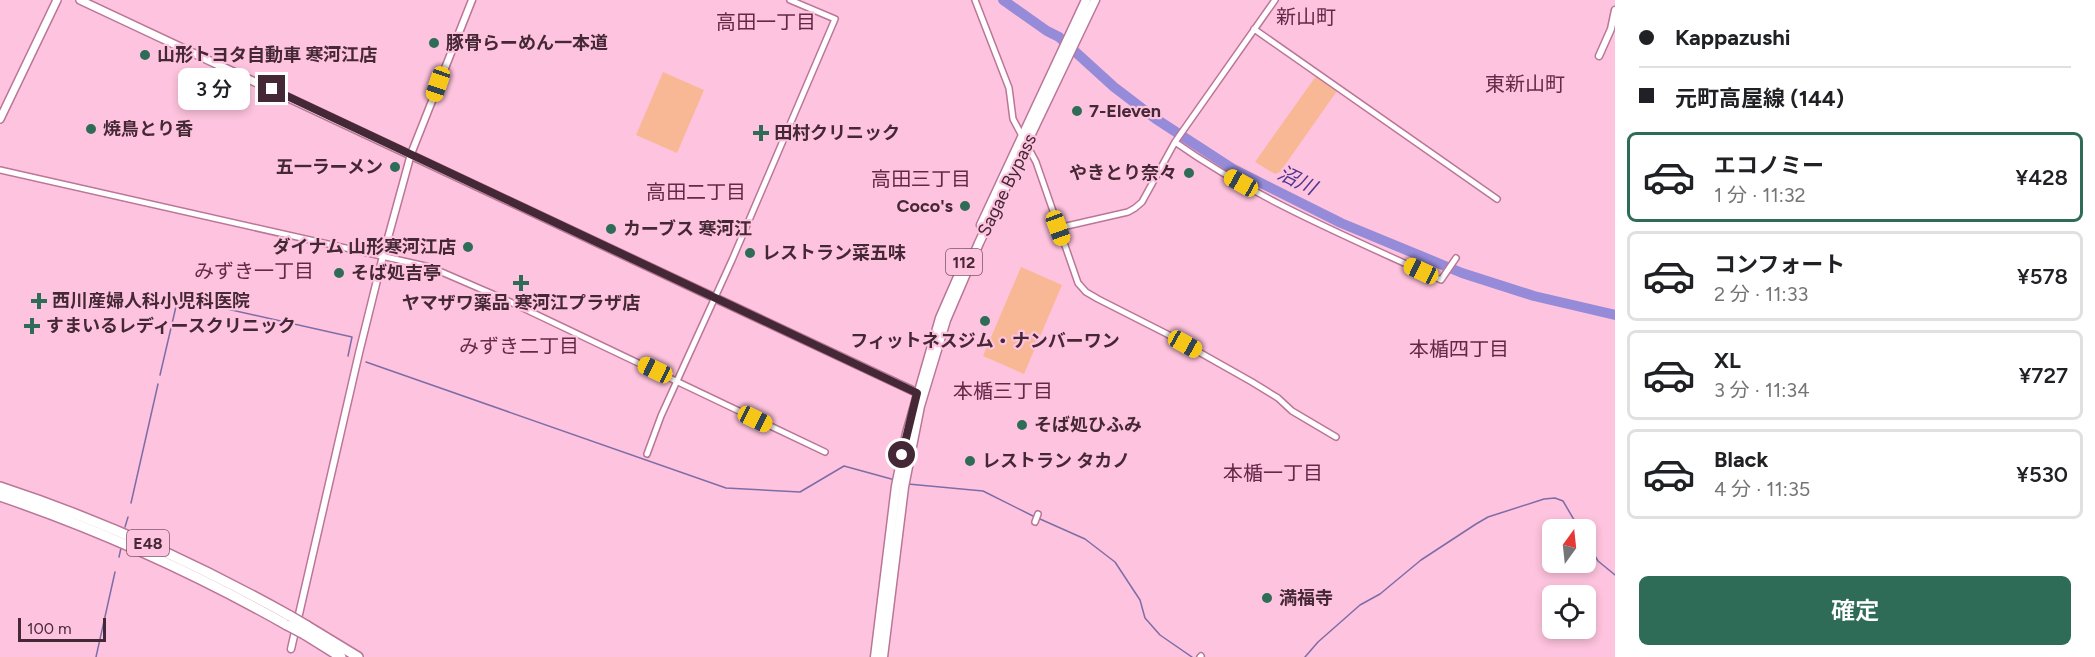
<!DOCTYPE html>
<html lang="ja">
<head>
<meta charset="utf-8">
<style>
  body { margin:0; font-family:Figtree,"Noto Sans JP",sans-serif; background:#f6f6f6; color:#202124; height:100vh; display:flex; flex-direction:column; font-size:22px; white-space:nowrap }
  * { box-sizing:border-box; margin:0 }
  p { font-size:20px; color:#757577 }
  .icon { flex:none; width:33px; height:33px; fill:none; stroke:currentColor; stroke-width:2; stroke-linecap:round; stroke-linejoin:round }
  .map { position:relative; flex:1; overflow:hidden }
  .side { display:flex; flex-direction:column; background:#fff; width:480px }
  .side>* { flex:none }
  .banner { display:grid; align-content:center; height:132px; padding:0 24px; background:#fff }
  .needle { width:39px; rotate:15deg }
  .tools { position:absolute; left:1542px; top:519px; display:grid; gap:12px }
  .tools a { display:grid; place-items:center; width:54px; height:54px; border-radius:9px; background:#fff; box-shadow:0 3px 9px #0003; font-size:30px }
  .scale { position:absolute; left:18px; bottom:15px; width:88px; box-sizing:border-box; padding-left:6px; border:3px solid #442836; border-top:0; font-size:16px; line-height:21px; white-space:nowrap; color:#442836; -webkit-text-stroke:4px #fec3de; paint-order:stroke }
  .end { position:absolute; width:27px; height:27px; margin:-14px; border:8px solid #442836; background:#fff; box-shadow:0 0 0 3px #fff }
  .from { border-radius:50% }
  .bubble { position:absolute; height:42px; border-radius:9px; background:#fff; box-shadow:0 3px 9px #0003; font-size:20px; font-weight:600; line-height:42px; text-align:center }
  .car { position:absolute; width:18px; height:36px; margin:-18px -9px; border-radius:8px; box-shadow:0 0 4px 2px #0007; background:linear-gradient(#f5c518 24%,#345 0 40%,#f5c518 0 76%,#345 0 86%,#f5c518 0) }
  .banner b { display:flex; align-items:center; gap:21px; height:57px; font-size:22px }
  .banner b+b { border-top:2px solid #e0e0e0 }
  .banner i { width:15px; height:15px; background:#202124 }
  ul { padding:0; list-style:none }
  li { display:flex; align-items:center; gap:18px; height:90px; margin:0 12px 9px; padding:0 12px; border:3px solid #e0e0e0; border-radius:9px }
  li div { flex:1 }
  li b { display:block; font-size:22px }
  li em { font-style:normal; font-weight:600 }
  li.active { border-color:#2f6c58 }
  li>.icon { width:54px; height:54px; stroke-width:1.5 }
  .action { display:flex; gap:12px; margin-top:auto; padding:12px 24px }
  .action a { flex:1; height:69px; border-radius:9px; background:#2f6c58; color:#fff; font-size:24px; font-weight:600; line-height:69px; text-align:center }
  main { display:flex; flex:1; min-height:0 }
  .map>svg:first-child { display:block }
  .green { fill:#f8b896 }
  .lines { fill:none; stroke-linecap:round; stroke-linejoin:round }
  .stream { stroke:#7d6da7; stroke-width:1.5 }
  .river { stroke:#958bd8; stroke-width:10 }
  .minor-casing { stroke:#ba7698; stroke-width:8 }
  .tertiary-casing { stroke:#ba7698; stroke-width:9 }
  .secondary-casing { stroke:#ba7698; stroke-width:10 }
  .trunk-casing { stroke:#ba7698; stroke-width:11 }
  .motorway-casing { stroke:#ba7698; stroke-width:12 }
  .minor { stroke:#fff; stroke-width:5 }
  .tertiary { stroke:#fff; stroke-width:6 }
  .secondary { stroke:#fff; stroke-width:7 }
  .trunk { stroke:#fff; stroke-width:8 }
  .motorway { stroke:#fff; stroke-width:9 }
  .motorway-bridge-casing { stroke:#ba7698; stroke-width:12; stroke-linecap:butt }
  .motorway-bridge { stroke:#fff; stroke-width:9 }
  .route { stroke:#442836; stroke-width:8 }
  .poi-dot { fill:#2f6c58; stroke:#fec3de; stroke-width:2 }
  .labels { text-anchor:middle; stroke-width:4.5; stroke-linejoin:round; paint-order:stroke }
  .shield { fill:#fec3de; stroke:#7c5668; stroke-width:1.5 }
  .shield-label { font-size:16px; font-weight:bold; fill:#442836 }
  .poi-label { font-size:18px; font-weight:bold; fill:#442836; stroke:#fec3de; text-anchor:start }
  .street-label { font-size:18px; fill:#442836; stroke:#fec3de }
  .neighbourhood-label { font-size:20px; fill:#642848; stroke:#fec3de }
  .water-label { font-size:20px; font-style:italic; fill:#4b3691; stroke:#fec3de }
</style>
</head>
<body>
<main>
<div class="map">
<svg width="1615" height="657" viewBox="0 0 1615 657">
  <rect width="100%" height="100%" fill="#fec3de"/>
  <!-- green -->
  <path class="green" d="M 663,72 L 704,90 L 677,153 L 636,135 Z
    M 1316,76 L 1337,91 L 1280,172 L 1275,174 L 1255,162 Z
    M 1021,267 L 1062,285 L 1024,374 L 983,356 Z"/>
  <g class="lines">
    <!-- stream -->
    <path class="stream" d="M 366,362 L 726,488 L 800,492 L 844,466 L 895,480
      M 160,375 L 178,298 L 352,337 L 348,356
      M 908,484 L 983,491 L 1035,517
      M 131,503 L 158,384
      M 1040,519 L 1085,539 L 1115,562 L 1140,600 L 1145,618 L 1160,635 L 1192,657
      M 125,527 L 128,517
      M 1586,541 L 1598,561 L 1615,575
      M 119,557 L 121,548
      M 96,657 L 115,572
      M 1305,657 L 1318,642 L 1360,605 L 1380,594 L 1421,560 L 1476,524 L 1488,517 L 1544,499 L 1555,498 L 1563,501 L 1580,530"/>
    <!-- river -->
    <path class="river" d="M 1003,0 L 1047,31 L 1059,37 L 1114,87 L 1156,119 L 1233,169 L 1341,223 L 1462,273 L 1534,296 L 1615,315"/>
    <defs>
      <path id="minor" d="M 975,0 L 1009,88 L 1013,119 L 1036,162 L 1078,283 L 1086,292 L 1098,299 L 1167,334 L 1252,382 L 1278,398 L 1292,411 L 1336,437
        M 1254,29 L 1497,199
        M 1175,142 C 1257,200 1351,238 1441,280 L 1456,258
        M 0,170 L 430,267 L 504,299 L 825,452
        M 1058,228 L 1128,212 L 1135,208 L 1142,202 L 1175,142 L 1275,0
        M 647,454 L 661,416 L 732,260 L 835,19 L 790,0
        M 1035,522 L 1038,514
        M 1200,657 L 1201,656"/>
      <path id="tertiary" d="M 1599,56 L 1611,29 L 1615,10
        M 291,649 L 359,353 L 383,256 L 411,154 L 472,0"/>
      <path id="secondary" d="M 80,0 L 922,395
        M 0,119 L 57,0"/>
      <path id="trunk" d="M 981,225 L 1086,0
        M 875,657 L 896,486 L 907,433 L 940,318 L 968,254
        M 883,657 L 904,487 L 920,406 L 946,320 L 979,243 L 1095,0"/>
      <path id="motorway" d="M 0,487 C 101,520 197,564 290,616
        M 0,496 C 100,530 195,573 287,625
        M 307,626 L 358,657
        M 304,634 L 341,657"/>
    </defs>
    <!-- minor casing -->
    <use href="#minor" class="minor-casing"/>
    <!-- tertiary casing -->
    <use href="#tertiary" class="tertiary-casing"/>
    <!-- secondary casing -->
    <use href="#secondary" class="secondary-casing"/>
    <!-- trunk casing -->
    <use href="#trunk" class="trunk-casing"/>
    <!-- motorway casing -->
    <use href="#motorway" class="motorway-casing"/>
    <!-- minor -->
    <use href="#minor" class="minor"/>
    <!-- tertiary -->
    <use href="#tertiary" class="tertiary"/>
    <!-- secondary -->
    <use href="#secondary" class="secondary"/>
    <!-- trunk -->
    <use href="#trunk" class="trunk"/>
    <!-- motorway -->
    <use href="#motorway" class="motorway"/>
    <defs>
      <path id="motorway-bridge" d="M 290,616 L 307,626
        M 287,625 L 304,634"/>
    </defs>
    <!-- motorway-bridge casing -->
    <use href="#motorway-bridge" class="motorway-bridge-casing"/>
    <!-- motorway-bridge -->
    <use href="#motorway-bridge" class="motorway-bridge"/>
  </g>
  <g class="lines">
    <!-- route -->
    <path class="route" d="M 272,89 L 917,393 L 902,455"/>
  </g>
  <!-- markers -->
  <g class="poi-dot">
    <circle cx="434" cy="43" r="6"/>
    <circle cx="145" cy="55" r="6"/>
    <circle cx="1077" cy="111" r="6"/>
    <circle cx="91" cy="129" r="6"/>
    <path d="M758 124h6v6h6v6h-6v6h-6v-6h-6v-6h6z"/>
    <circle cx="395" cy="167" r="6"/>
    <circle cx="1189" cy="173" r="6"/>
    <circle cx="965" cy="206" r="6"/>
    <circle cx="611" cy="229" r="6"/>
    <circle cx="468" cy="247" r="6"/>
    <circle cx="750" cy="253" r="6"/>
    <circle cx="339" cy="273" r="6"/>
    <path d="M518 274h6v6h6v6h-6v6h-6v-6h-6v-6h6z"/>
    <path d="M36 292h6v6h6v6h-6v6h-6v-6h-6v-6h6z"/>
    <circle cx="985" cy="321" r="6"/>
    <path d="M29 317h6v6h6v6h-6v6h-6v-6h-6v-6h6z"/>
    <circle cx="1022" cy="425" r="6"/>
    <circle cx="970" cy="461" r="6"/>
    <circle cx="1267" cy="598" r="6"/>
  </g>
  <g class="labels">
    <!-- shield labels -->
    <g class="shield">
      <rect x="946" y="249" width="36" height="26" rx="4.5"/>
      <rect x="127" y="530" width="42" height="26" rx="4.5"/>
    </g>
    <g class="shield-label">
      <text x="964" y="268">112</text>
      <text x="148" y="549">E48</text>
    </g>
    <!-- poi labels -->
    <g class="poi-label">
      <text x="446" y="49">豚骨らーめん一本道</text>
      <text x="157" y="61">山形トヨタ自動車 寒河江店</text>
      <text x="1089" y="117">7-Eleven</text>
      <text x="103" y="135">焼鳥とり香</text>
      <text x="774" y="139">田村クリニック</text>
      <text x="383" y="173" text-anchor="end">五一ラーメン</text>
      <text x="1177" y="179" text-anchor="end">やきとり奈々</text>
      <text x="953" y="212" text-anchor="end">Coco's</text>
      <text x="623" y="235">カーブス 寒河江</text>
      <text x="456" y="253" text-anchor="end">ダイナム 山形寒河江店</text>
      <text x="762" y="259">レストラン菜五味</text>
      <text x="351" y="279">そば処吉亭</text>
      <text x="52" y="307">西川産婦人科小児科医院</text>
      <text x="521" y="309" text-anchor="middle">ヤマザワ薬品 寒河江プラザ店</text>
      <text x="46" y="332">すまいるレディースクリニック</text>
      <text x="985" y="347" text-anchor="middle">フィットネスジム・ナンバーワン</text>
      <text x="1034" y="431">そば処ひふみ</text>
      <text x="982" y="467">レストラン タカノ</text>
      <text x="1279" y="604">満福寺</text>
    </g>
    <!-- street labels -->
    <g class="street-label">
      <text transform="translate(1007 185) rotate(-64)" y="6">Sagae Bypass</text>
    </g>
    <!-- neighbourhood labels -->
    <g class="neighbourhood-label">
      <text x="1306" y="24">新山町</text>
      <text x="766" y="29">高田一丁目</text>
      <text x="1525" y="91">東新山町</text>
      <text x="921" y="186">高田三丁目</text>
      <text x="696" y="199">高田二丁目</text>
      <text x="254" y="278">みずき一丁目</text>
      <text x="519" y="353">みずき二丁目</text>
      <text x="1459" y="356">本楯四丁目</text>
      <text x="1003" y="398">本楯三丁目</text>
      <text x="1273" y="480">本楯一丁目</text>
    </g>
    <!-- water labels -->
    <g class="water-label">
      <text transform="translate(1297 180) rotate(26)" y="7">沼川</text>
    </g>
  </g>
</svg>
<div class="tools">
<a><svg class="needle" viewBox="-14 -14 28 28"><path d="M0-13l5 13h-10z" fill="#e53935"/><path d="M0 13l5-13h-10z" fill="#757577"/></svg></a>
<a><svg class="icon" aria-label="locate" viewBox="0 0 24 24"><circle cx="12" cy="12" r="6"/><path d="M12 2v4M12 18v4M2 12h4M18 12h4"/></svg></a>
</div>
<div class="scale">100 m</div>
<i class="end from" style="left:902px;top:455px"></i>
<i class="end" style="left:272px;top:89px"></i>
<div class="bubble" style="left:178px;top:68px;width:72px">3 分</div>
<i class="car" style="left:438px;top:84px;rotate:199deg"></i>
<i class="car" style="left:1241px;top:183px;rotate:299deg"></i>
<i class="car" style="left:1058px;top:228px;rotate:160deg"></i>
<i class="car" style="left:1421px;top:271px;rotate:295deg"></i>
<i class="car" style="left:1185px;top:344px;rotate:119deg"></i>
<i class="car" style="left:655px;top:370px;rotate:295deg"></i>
<i class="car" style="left:755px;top:419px;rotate:116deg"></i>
</div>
<section class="side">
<div class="banner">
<b><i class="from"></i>Kappazushi</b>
<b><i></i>元町高屋線 (144)</b>
</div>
<ul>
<li class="active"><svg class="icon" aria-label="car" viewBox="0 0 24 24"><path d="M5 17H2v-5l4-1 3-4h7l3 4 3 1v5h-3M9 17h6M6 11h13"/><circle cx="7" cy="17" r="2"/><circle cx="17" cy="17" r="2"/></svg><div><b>エコノミー</b><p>1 分 · 11:32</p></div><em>¥428</em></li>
<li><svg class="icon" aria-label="car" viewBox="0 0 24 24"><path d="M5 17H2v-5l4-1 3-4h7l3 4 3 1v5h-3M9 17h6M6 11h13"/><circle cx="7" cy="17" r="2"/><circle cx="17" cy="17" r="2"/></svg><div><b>コンフォート</b><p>2 分 · 11:33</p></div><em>¥578</em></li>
<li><svg class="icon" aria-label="car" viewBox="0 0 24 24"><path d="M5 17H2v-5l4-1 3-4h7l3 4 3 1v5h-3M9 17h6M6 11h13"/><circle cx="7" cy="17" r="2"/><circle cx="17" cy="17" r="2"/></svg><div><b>XL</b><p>3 分 · 11:34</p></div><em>¥727</em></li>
<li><svg class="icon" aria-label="car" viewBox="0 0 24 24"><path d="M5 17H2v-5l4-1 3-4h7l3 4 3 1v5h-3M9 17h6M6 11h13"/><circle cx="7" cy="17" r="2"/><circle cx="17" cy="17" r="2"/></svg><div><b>Black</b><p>4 分 · 11:35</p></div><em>¥530</em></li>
</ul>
<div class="action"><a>確定</a></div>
</section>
</main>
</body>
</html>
